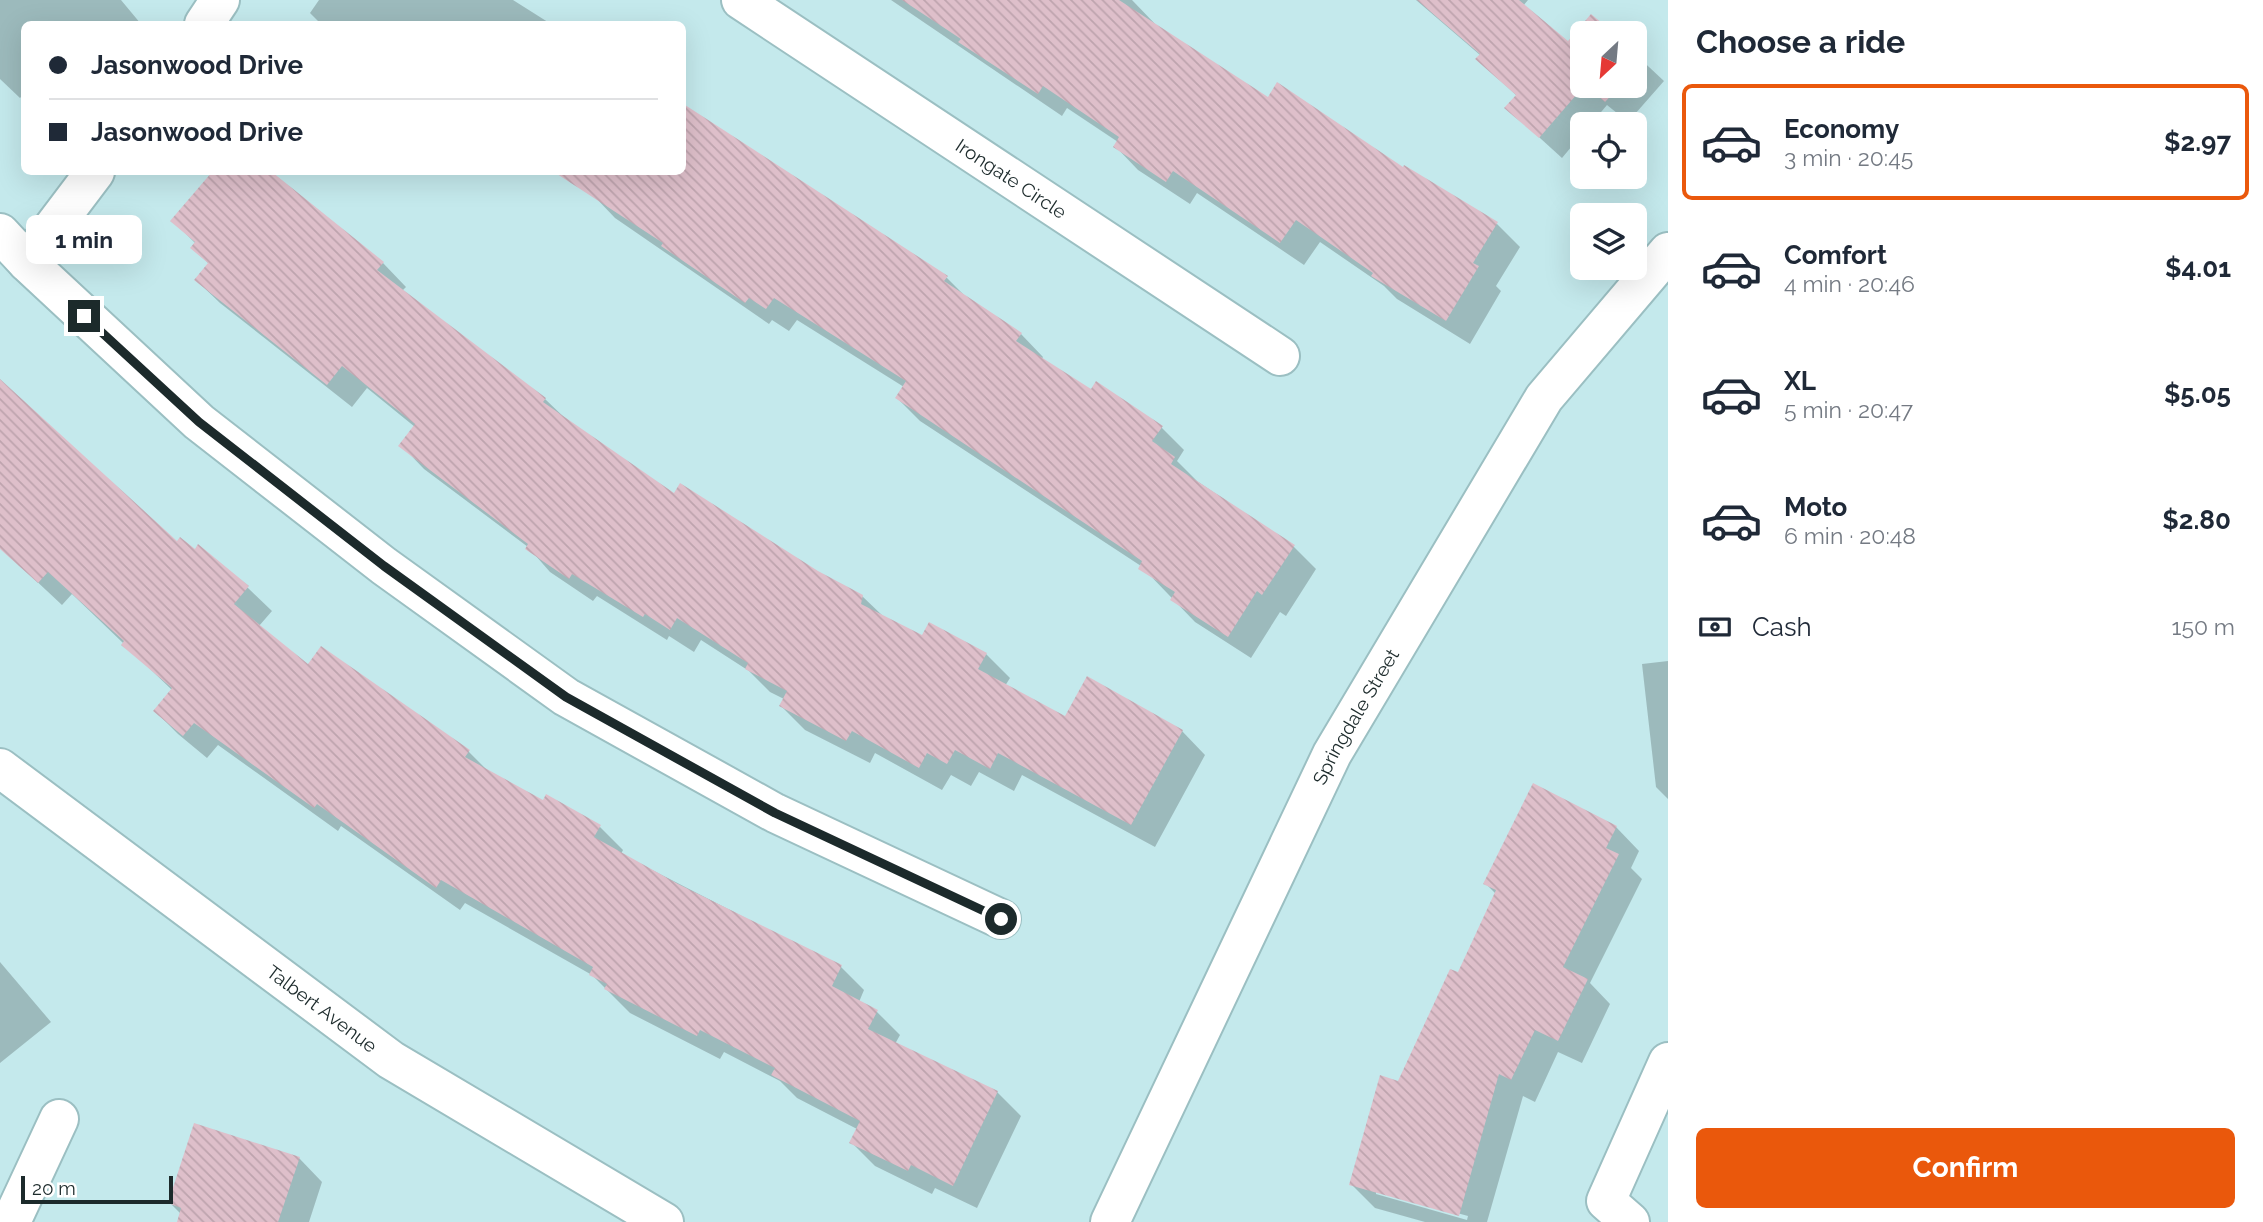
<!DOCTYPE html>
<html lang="en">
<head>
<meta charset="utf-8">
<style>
  body { margin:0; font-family:Raleway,sans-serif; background:#f2f2f3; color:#1f2937; height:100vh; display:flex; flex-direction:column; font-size:26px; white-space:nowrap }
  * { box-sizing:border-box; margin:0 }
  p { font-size:23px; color:#747a83 }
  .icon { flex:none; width:38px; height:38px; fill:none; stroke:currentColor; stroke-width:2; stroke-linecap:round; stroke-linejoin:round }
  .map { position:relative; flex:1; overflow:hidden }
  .side { display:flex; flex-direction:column; background:#fff; width:595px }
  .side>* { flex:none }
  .guide { position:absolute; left:21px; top:21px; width:665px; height:154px; border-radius:10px; box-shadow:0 7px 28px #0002; display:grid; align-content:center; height:154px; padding:0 28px; background:#fff }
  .needle { width:46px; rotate:206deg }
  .controls { position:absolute; left:1570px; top:21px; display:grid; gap:14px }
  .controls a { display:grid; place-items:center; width:77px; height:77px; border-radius:10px; background:#fff; box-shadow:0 7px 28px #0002; font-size:35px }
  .scale { position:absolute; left:21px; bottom:18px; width:152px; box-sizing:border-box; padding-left:7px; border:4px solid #1c2a2b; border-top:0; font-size:19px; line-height:24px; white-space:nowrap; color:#1c2a2b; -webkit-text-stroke:5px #fff; paint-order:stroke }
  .end { position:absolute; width:32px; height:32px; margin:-16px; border:9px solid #1c2a2b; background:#fff; box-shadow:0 0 0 4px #fff }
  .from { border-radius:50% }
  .bubble { position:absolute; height:49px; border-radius:10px; background:#fff; box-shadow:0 7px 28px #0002; font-size:23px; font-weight:700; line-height:49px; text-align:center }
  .guide b { display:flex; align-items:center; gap:24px; height:66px; font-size:26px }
  .guide b+b { border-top:2px solid #e0e1e3 }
  .guide i { width:18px; height:18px; background:#1f2937 }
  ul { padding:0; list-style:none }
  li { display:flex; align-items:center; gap:21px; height:116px; margin:0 14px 10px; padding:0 14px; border:4px solid transparent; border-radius:10px }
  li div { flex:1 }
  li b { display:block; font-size:26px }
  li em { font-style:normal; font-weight:700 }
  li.on { border-color:#ea580c }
  li>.icon { width:63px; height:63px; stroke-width:1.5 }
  h2 { padding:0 28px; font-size:32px; line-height:84px }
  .pay { display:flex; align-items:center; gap:18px; height:77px; padding:0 28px; font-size:26px }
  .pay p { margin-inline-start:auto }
  .cta { display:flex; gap:14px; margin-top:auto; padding:14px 28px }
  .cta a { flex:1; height:80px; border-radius:10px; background:#ea580c; color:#fff; font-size:28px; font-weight:700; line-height:80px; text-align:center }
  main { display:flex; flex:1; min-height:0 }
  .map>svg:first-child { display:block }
  .shadow { fill:#0003; fill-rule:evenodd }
  .building { fill:url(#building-back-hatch) }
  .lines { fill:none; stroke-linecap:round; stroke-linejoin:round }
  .minor-casing { stroke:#9bbfc2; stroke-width:42 }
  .minor { stroke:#fff; stroke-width:38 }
  .route { stroke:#1c2a2b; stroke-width:9 }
  .labels { text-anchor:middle; stroke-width:7; stroke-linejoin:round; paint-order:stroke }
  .street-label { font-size:19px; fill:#1c2a2b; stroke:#fff }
</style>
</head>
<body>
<main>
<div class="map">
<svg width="1668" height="1222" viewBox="0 0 1668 1222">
  <defs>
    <pattern id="building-back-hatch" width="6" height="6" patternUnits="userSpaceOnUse" patternTransform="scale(1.75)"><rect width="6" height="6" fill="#debfca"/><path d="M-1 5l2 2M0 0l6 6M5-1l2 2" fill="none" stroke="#bea4ae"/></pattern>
  </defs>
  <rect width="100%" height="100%" fill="#c4e9ec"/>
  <!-- shadow -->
  <path class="shadow" d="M 0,0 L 121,0 L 141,24 L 24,24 L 24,94 L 20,98 L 0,79 Z
    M 319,0 L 513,0 L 551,24 L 321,24 L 310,13 Z
    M 891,0 L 1132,0 L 1158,27 L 1268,99 L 1404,170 L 1496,223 L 1520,247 L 1496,286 L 1501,291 L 1470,344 L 1397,299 L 1384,286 L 1320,242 L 1304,265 L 1197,193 L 1190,204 L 1138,170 L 1115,146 L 1118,142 L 1067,108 L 1062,116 Z
    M 1416,0 L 1528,0 L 1523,6 L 1568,43 L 1591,16 L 1611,33 L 1582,33 L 1582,86 L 1634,86 L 1634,53 L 1664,81 L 1628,122 L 1607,105 L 1591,124 L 1582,124 L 1582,134 L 1562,158 L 1507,108 L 1517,96 L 1477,59 L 1480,55 Z
    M 214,172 L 271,172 L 383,263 L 406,287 L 402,291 L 545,399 L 567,420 L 674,495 L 862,596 L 884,617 L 923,638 L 930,624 L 986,654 L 1010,678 L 1005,686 L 1066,719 L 1182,731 L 1205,755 L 1155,847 L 1022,775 L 1014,791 L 979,772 L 971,786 L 951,775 L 942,790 L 875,753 L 870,763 L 805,730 L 781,706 L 784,699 L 770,692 L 749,671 L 701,640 L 694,652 L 669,636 L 667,640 L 597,596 L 593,601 L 550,572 L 528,547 L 424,469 L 401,445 L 415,427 L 367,388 L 352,407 L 220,303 L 196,280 L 209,264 L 192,248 L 196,244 L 173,221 Z
    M 556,172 L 682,172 L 946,277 L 968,299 L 1021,334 L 1043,357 L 1041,360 L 1091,392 L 1161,427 L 1184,450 L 1177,461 L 1197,481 L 1293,546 L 1316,569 L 1286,616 L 1280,612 L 1251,658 L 1195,622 L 1141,566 L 920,421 L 897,398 L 904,387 L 797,320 L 789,331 L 772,320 L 769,324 L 615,218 L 594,196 Z
    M 0,380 L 177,544 L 195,552 L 199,547 L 248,588 L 272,611 L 259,626 L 308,667 L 321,649 L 469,752 L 490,773 L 543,802 L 600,827 L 623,850 L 621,854 L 841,967 L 864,990 L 859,1002 L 876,1011 L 900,1035 L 895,1044 L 997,1092 L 1021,1116 L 977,1208 L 935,1188 L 932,1194 L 875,1166 L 851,1142 L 857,1129 L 797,1098 L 780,1081 L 724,1052 L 720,1059 L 630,1013 L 592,975 L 465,903 L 460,910 L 341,826 L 338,831 L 218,745 L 207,758 L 178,734 L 155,711 L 172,690 L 72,594 L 62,605 L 0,547 Z
    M 1668,661 L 1668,799 L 1656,787 L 1642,664 Z
    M 1616,827 L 1639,851 L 1631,868 L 1642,879 L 1590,983 L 1610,1004 L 1582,1063 L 1558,1052 L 1535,1102 L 1523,1096 L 1487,1222 L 1425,1222 L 1375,1208 L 1351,1184 L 1399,1083 L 1459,974 L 1496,894 L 1485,883 ZM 1376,1191 L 1468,1216 L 1467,1220 L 1376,1194 Z
    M 0,962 L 51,1022 L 0,1063 Z
    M 299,1158 L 322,1182 L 309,1222 L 178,1222 L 181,1214 L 170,1203 Z"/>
  <!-- building -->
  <path class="building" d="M 902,0 L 1119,0 L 1268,97 L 1277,82 L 1403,167 L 1404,165 L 1498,222 L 1473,263 L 1479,266 L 1446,321 L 1371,276 L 1373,273 L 1296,220 L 1280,243 L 1173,171 L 1166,182 L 1113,147 L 1119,137 L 1043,86 L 1038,94 L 958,42 L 961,39 Z
    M 1417,0 L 1519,0 L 1568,41 L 1591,14 L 1614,33 L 1582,33 L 1584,86 L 1539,138 L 1504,108 L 1516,95 L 1475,59 L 1480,54 Z
    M 1586,86 L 1620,86 L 1605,102 Z
    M 682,103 L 948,276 L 944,281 L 1022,333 L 1016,341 L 1091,389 L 1096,381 L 1163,426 L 1152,441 L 1175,457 L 1171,464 L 1295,545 L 1262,595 L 1257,591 L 1228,637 L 1170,600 L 1175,592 L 1138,569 L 1142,561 L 895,398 L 906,381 L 774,298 L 766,309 L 749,298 L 745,303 L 661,246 L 663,243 L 554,172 L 682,172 Z
    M 212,172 L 272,172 L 384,262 L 377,270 L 546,398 L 543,402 L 674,493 L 680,483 L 818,571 L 863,595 L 861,604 L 922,635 L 929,622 L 987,653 L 978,669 L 1065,716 L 1087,676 L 1183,730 L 1131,825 L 998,753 L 990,769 L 955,750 L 947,764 L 927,753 L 919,768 L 852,731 L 846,741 L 779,706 L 787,691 L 745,669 L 748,663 L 677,618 L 670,630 L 645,614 L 643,617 L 572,574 L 569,579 L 525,549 L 528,544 L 398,446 L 415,424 L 342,366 L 327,385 L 194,280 L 208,263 L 190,248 L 195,242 L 170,221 Z
    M 0,379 L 177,541 L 180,537 L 195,549 L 198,544 L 249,586 L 234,604 L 308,664 L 321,646 L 470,750 L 465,757 L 543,800 L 546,794 L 601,825 L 594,837 L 678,884 L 842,965 L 832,986 L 878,1010 L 868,1029 L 998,1091 L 953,1186 L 911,1165 L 908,1171 L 849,1143 L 860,1121 L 771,1075 L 775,1068 L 700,1030 L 697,1036 L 604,989 L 607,984 L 589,975 L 593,967 L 441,880 L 436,888 L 317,804 L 314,808 L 194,723 L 183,736 L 153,711 L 172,688 L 121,645 L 124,641 L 48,572 L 38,583 L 0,549 Z
    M 1533,783 L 1617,826 L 1606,848 L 1619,854 L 1563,967 L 1588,979 L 1558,1041 L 1535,1030 L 1511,1080 L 1499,1074 L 1459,1216 L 1349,1185 L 1380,1075 L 1398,1081 L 1450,969 L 1458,972 L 1496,890 L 1483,884 Z
    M 194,1123 L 300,1157 L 278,1222 L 177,1222 L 181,1208 L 168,1203 Z"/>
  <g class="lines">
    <defs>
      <g id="minor">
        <path id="s1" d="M 741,0 L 1280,356"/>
        <path d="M 204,24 L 220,0"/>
        <path d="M 0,233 L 27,262 L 199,422 L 384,566 L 566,697 L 775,813 L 1001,919"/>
        <path d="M 27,262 L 95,172"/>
        <path id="s2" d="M 0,768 L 391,1060 L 664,1222"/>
        <path d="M 11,1222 L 59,1119"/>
        <path id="s3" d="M 1110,1222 L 1332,754 L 1544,398 L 1668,252"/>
        <path d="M 1630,1222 L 1606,1201 L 1668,1062"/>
      </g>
    </defs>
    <!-- minor casing -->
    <use href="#minor" class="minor-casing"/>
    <!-- minor -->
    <use href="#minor" class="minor"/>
  </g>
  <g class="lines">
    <!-- route -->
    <path class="route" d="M 84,316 L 199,422 L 384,566 L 566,697 L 775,813 L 1001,919"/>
  </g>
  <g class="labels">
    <!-- street labels -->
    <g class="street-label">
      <text dy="7" stroke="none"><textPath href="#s1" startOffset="324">Irongate Circle</textPath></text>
      <text dy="7" stroke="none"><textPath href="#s3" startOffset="562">Springdale Street</textPath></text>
      <text dy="7" stroke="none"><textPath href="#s2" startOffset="402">Talbert Avenue</textPath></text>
    </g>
  </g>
</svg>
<div class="controls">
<a><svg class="needle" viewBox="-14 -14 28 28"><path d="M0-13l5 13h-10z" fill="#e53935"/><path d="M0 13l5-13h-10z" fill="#747a83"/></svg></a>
<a><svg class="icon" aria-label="locate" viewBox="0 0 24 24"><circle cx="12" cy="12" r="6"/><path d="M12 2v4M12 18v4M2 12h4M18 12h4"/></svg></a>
<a><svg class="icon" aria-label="layers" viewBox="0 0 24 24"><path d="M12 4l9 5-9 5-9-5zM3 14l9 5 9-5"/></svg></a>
</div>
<div class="scale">20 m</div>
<i class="end from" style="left:1001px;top:919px"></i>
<i class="end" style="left:84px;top:316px"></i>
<div class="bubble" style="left:26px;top:215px;width:116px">1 min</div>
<div class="guide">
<b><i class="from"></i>Jasonwood Drive</b>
<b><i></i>Jasonwood Drive</b>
</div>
</div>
<section class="side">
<h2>Choose a ride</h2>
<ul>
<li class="on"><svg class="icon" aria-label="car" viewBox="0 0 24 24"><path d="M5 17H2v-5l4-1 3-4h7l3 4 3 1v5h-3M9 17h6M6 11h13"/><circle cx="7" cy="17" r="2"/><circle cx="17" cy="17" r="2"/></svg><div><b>Economy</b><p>3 min · 20:45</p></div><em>$2.97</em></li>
<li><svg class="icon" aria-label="car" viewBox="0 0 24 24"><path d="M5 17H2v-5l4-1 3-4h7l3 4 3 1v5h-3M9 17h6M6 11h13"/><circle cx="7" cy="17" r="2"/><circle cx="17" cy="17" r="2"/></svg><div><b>Comfort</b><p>4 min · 20:46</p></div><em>$4.01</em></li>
<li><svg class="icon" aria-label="car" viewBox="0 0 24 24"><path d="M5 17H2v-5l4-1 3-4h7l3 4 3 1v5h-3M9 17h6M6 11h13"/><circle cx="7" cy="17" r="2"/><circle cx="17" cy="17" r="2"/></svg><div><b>XL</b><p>5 min · 20:47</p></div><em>$5.05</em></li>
<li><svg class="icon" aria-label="car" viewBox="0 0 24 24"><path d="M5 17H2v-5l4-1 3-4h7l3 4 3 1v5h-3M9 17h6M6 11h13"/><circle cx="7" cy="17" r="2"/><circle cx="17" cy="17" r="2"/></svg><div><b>Moto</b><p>6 min · 20:48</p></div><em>$2.80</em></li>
</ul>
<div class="pay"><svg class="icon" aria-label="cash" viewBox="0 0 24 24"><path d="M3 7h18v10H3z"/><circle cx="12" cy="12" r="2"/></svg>Cash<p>150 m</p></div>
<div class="cta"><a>Confirm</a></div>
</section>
</main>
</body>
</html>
